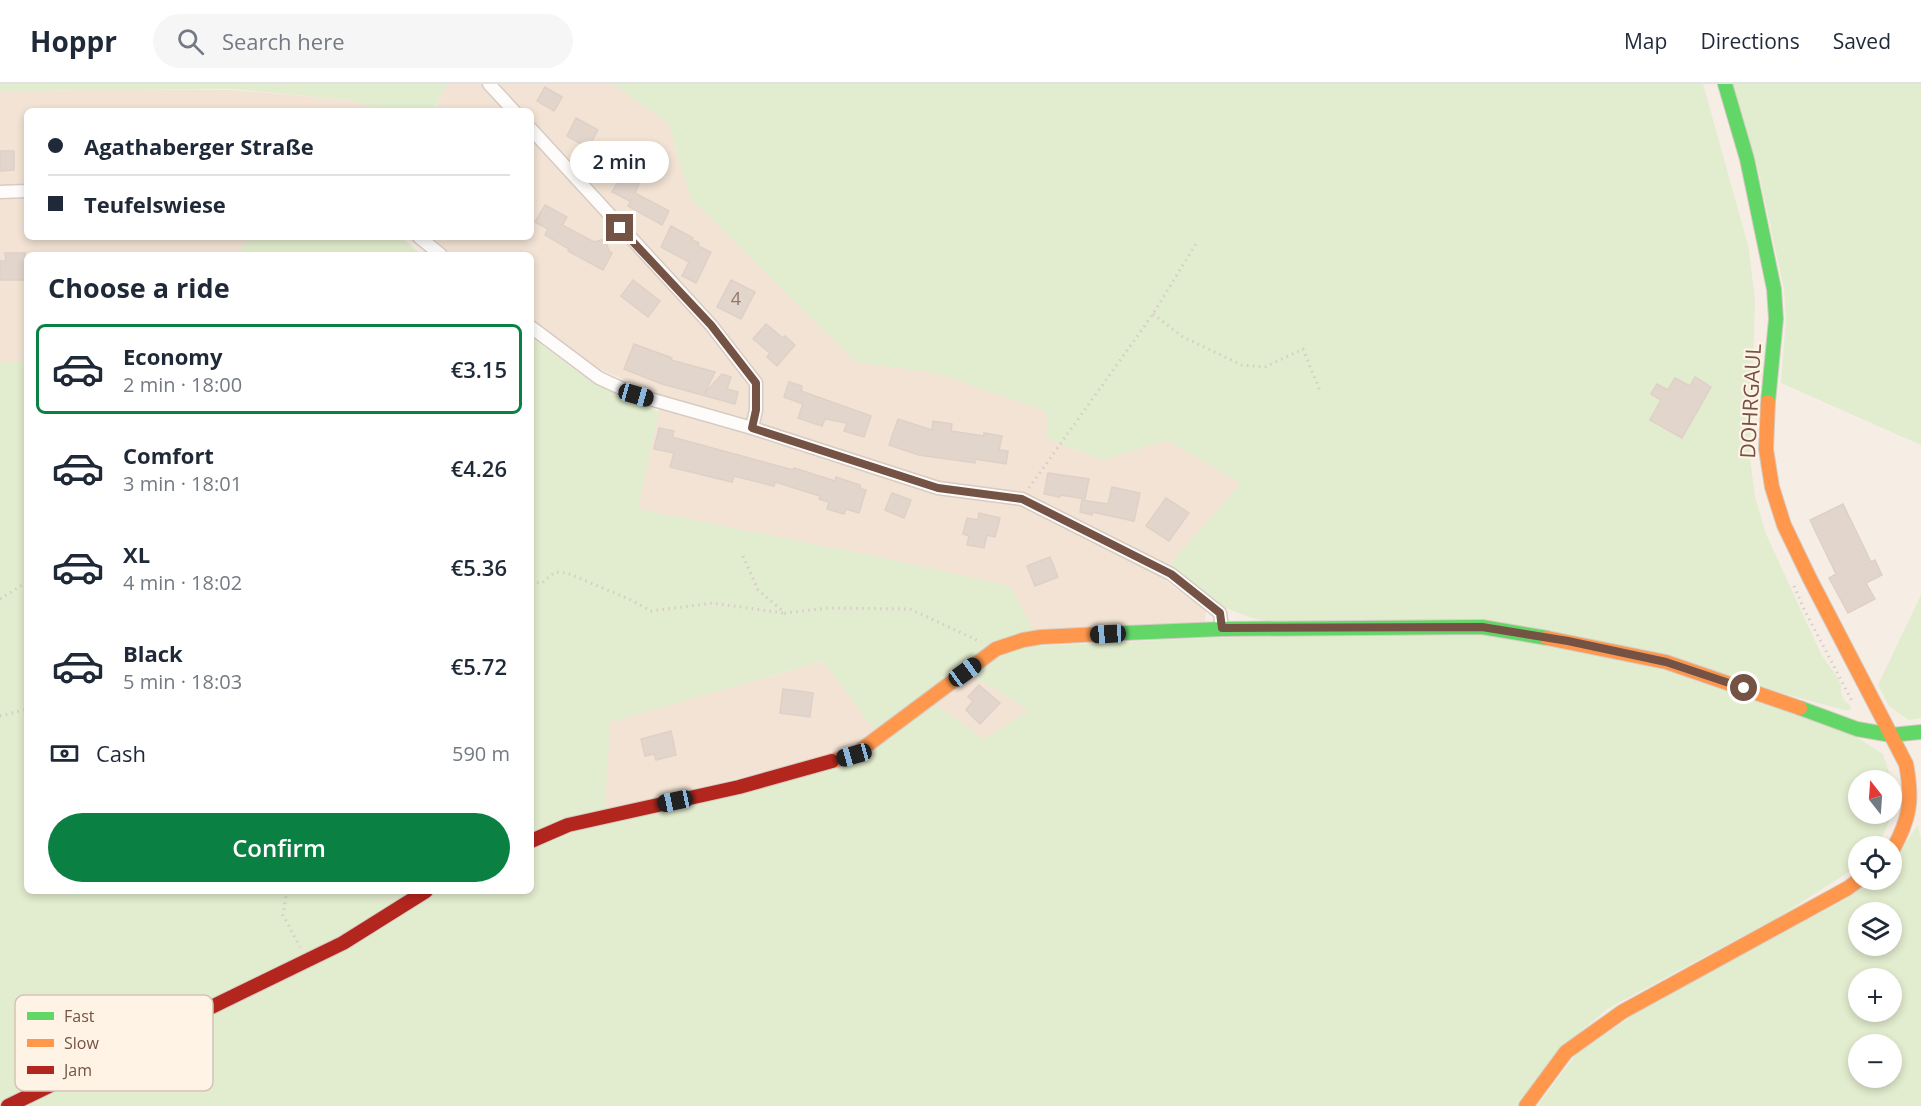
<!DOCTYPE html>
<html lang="en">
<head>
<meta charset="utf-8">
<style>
  body { margin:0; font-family:"Open Sans",sans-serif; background:#f6f6f7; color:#1f2937; height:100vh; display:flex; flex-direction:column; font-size:22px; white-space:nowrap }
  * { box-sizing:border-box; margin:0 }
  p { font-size:20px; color:#747a83 }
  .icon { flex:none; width:33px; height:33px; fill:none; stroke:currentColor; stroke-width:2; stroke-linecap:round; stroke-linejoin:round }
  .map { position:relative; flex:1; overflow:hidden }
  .drawer { position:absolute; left:24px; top:168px; width:510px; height:642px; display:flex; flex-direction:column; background:#fff; border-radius:9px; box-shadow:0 3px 9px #0003 }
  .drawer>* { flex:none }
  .hud { position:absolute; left:24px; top:24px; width:510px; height:132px; border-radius:9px; box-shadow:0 3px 9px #0003; display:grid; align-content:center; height:132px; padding:0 24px; background:#fff }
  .needle { width:39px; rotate:343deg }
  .controls { position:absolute; left:1848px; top:686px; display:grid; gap:12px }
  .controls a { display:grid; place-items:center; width:54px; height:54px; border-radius:50%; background:#fff; box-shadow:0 3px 9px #0003; font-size:30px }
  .end { position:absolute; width:27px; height:27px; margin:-14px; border:8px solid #745345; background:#fff; box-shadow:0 0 0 3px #fff }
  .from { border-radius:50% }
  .bubble { position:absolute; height:42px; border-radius:21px; background:#fff; box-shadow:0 3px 9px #0003; font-size:20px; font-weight:600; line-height:42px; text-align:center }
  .car { position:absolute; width:18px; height:36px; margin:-18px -9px; border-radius:8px; box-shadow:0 0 4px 2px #0007; background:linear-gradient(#222 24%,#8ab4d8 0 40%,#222 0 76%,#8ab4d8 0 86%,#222 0) }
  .hud b { display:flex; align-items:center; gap:21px; height:57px; font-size:22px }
  .hud b+b { border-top:2px solid #e0e1e3 }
  .hud i { width:15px; height:15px; background:#1f2937 }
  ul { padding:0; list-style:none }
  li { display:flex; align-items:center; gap:18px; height:90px; margin:0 12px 9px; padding:0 12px; border:3px solid transparent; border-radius:9px }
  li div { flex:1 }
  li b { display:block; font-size:22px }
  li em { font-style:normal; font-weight:600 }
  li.active { border-color:#0b8043 }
  li>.icon { width:54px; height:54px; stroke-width:1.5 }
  h2 { padding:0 24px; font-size:27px; line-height:72px }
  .pay { display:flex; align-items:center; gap:15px; height:66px; padding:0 24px; font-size:22px }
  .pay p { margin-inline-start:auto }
  .action { display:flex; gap:12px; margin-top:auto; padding:12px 24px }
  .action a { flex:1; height:69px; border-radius:36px; background:#0b8043; color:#fff; font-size:24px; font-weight:600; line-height:69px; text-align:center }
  header { display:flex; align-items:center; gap:36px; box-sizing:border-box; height:84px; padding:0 30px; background:#fff; border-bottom:2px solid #e0e1e3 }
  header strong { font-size:28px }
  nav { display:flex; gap:33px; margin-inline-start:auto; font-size:21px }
  .search { width:420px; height:54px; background:#f6f6f7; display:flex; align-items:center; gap:15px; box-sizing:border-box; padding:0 21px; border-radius:33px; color:#747a83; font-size:22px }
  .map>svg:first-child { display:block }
  .residential { fill:#f2e3d4 }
  .green { fill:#e2ecce; fill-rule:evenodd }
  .building { fill:#e2d6cc; stroke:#dfd0c7; stroke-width:1.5 }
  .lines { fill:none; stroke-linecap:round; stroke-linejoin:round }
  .street-casing { stroke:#d7cbc3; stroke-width:15 }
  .fast-casing { stroke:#d6cbc2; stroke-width:16 }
  .slow-casing { stroke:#d6cbc2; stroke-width:16 }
  .jam-casing { stroke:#d6cbc2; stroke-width:16 }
  .path { stroke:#d7ccc8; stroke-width:3; stroke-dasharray:1.5 4.5; stroke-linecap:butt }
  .street { stroke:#fefcfb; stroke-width:12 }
  .fast { stroke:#63d668; stroke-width:14 }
  .slow { stroke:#ff974d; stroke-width:14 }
  .jam { stroke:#b3261e; stroke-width:14 }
  .route { stroke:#745345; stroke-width:8 }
  .labels { text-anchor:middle; stroke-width:4.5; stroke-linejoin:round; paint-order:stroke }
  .number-label { font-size:18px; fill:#917669 }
  .street-label { font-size:21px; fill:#745345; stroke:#fff3e5 }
  .key { fill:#fff3e5; stroke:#d5c3b5; stroke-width:1.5 }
  .key-label { font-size:16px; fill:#745345 }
</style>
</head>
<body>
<header>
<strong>Hoppr</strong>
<div class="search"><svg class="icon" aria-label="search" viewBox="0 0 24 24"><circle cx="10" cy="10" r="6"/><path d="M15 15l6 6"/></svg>Search here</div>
<nav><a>Map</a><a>Directions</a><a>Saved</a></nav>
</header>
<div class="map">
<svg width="1921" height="1022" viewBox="0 0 1921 1022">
  <rect width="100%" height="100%" fill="#f6eee5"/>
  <!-- residential -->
  <path class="residential" d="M 447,0 L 613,0 L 668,39 L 691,115 L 856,277 L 940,290 L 1046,327 L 1048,355 L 1102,376 L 1167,356 L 1241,399 L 1159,492 L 1206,526 L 1205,538 L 1035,549 L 883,474 L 638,425 L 662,312 L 588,280 L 531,234 L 531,171 L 453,171 L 430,153 L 531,153 L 531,27 L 431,27 L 435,25 Z
    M 127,6 L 233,6 L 349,16 L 385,27 L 27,27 L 27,153 L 249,153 L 238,171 L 27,171 L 27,276 L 0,279 L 0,7 Z
    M 824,577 L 876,648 L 853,666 L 604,727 L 610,638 Z
    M 971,591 L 1029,626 L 984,656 L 934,620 Z"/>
  <!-- green -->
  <path class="green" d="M 0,0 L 447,0 L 434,25 L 431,27 L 385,27 L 349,16 L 232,5 L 0,7 Z
    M 613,0 L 1703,0 L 1749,165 L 1755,217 L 1750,374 L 1755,413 L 1766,450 L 1822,572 L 1838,594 L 1841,602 L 1841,610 L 1844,616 L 1850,621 L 1851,626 L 1844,626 L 1570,551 L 1274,538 L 1252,534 L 1223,523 L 1169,481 L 1241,399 L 1167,356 L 1103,376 L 1048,355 L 1046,327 L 940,290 L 856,278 L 691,115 L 668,39 Z
    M 1727,0 L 1921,0 L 1921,361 L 1781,299 L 1786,234 L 1784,205 L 1755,72 Z
    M 249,153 L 401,153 L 422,171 L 238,171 Z
    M 531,253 L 582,291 L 659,328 L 638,425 L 883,474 L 1010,502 L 1035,549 L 876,648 L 823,577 L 610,638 L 604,738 L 857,677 L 934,620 L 984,655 L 1029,626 L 971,591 L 1015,563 L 1247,552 L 1479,549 L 1663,583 L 1850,649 L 1883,670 C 1897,710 1900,725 1876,762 L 1858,762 L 1858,780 L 1852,786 L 1775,835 L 1609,924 L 1557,967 L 1517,1022 L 0,1022 L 0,279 L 27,276 L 27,807 L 531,807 ZM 1858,696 L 1892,696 L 1892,729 L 1858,729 Z
    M 1921,511 L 1921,634 L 1909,636 L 1889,622 L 1878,601 Z
    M 1918,741 L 1921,756 L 1921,1022 L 1537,1022 L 1577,969 L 1645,923 L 1854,810 L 1872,795 L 1892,795 L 1892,779 ZM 1858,828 L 1892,828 L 1892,861 L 1858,861 ZM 1858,894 L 1892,894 L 1892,927 L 1858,927 ZM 1858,960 L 1892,960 L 1892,993 L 1858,993 Z"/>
  <!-- building -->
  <path class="building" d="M 545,3 L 562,13 L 554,27 L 537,17 Z
    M 576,34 L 598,46 L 588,64 L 567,52 Z
    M 598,65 L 622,80 L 615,92 L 590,78 Z
    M 0,67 L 14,67 L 14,86 L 0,87 Z
    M 622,91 L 639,100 L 635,109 L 669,127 L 662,141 L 628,122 L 632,115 L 630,117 L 612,108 Z
    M 545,121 L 567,133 L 562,141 L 594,158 L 605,155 L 609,167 L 612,169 L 603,186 L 568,167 L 569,165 L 545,151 L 548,145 L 535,138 Z
    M 671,142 L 693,154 L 692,156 L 699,159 L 698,162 L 711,168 L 696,199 L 682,192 L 689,178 L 661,163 Z
    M 5,169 L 25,169 L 25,177 L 27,177 L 27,196 L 0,196 L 0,177 L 6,177 Z
    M 633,196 L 660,217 L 648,233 L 621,212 Z
    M 731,196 L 755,208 L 741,235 L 717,223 Z
    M 766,240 L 783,254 L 785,252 L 795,261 L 777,282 L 767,273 L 770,269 L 753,255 Z
    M 634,260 L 672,274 L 671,276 L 715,288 L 704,310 L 722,290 L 731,293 L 727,305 L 738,308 L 735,320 L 662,300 L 624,285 Z
    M 1695,293 L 1711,303 L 1682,354 L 1650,336 L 1661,316 L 1651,310 L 1657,300 L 1668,306 L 1675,294 L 1690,302 Z
    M 789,298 L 802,302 L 801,307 L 871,332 L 864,353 L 844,347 L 847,339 L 825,335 L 822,342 L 798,334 L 803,320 L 784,313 Z
    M 898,335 L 932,346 L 933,337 L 952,340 L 951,347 L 984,352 L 984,349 L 1002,352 L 999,366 L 1008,367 L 1006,380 L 975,375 L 975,379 L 919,371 L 889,361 Z
    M 659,344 L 674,347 L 672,353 L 793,386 L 794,384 L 835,397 L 836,393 L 860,401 L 861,405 L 866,406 L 859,429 L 846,425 L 844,430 L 827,425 L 829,418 L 819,415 L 820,412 L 775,398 L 774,402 L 734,392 L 732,398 L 670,383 L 674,369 L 654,365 Z
    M 1048,389 L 1089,395 L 1085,415 L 1060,411 L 1060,413 L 1044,410 Z
    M 1112,403 L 1140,409 L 1134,437 L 1092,428 L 1092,431 L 1080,428 L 1082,416 L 1108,420 Z
    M 892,409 L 911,416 L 904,434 L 885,426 Z
    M 1166,414 L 1189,429 L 1169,457 L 1146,442 Z
    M 1843,420 L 1871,478 L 1875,476 L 1882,491 L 1866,499 L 1875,515 L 1848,529 L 1829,494 L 1836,490 L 1810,436 Z
    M 979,429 L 1000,434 L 995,453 L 987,451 L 984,464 L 967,461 L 969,452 L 963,450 L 967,434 L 978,436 Z
    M 1050,473 L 1058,493 L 1035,502 L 1027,482 Z
    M 979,601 L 1000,619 L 980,640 L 966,626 L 973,617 L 968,613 Z
    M 783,605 L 813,609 L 810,633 L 780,629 Z
    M 671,647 L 676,671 L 656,676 L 654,670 L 645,672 L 641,655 Z"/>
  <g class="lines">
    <defs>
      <path id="street" d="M 489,0 L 514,27
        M 531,45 L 711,241 L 756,299 L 756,326 L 752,344
        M 0,108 L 27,107
        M 419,153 L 441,171
        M 531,243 L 599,294 L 636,311 L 752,344 L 938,404 L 1022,415 L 1171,490 L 1220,529 L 1222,545"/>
      <path id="fast" d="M 1725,0 L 1747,75 L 1774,205 L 1776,235 L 1768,318
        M 1101,550 L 1222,545 L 1482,543 L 1547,554
        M 1800,624 L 1857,645 L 1891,651 L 1921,648"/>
      <path id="slow" d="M 1768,318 L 1766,365 L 1772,403 L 1784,441 L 1810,495 L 1906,680 C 1913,716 1910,735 1892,767
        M 1547,554 L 1666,578 L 1800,624
        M 832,677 L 854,671 L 996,565 L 1023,556 L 1041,553 L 1101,550
        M 1526,1022 L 1566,968 L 1622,928 L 1848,804 L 1860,795"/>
      <path id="jam" d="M 531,757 L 568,741 L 739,703 L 832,677
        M 8,1022 L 343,859 L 426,807"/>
    </defs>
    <!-- street casing -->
    <use href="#street" class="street-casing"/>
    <!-- fast casing -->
    <use href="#fast" class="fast-casing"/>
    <!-- slow casing -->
    <use href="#slow" class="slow-casing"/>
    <!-- jam casing -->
    <use href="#jam" class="jam-casing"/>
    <!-- path -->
    <path class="path" d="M 1153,230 L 1183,253 L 1242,281 L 1265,283 L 1303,265 L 1320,307
      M 1029,404 L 1153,230 L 1197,158
      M 743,472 L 758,506 L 785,529 L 828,524 L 910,525 L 981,558
      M 531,498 L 542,499 L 555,488 L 567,489 L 631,516 L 651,527 L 713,519 L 783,529
      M 1794,502 L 1804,525 L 1852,617
      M 0,515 L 27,498
      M 0,632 L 27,625
      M 284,807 L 286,812 L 283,831 L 300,863"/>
    <!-- street -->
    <use href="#street" class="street"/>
    <!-- fast -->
    <use href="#fast" class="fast"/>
    <!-- slow -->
    <use href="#slow" class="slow"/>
    <!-- jam -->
    <use href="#jam" class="jam"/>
  </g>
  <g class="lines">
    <!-- route -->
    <path class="route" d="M 620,144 L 711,241 L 756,299 L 756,326 L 752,344 L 938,404 L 1022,415 L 1171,490 L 1220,529 L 1222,544 L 1482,543 L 1568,557 L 1666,578 L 1744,604"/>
  </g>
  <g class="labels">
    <!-- number labels -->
    <g class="number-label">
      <text x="736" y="221">4</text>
    </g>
    <!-- street labels -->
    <g class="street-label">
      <text transform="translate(1751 317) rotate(-87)" y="7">DOHRGAUL</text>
    </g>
  </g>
  <!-- legend -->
  <rect x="15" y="911" width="198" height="96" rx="9" class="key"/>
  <rect x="27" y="928" width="27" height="8" fill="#63d668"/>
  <rect x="27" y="955" width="27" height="8" fill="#ff974d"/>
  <rect x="27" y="982" width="27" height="8" fill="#b3261e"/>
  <g class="key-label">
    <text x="64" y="938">Fast</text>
    <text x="64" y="965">Slow</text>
    <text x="64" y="992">Jam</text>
  </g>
</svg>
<div class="controls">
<a><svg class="needle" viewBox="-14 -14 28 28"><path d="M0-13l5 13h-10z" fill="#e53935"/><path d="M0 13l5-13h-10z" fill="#747a83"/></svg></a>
<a><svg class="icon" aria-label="locate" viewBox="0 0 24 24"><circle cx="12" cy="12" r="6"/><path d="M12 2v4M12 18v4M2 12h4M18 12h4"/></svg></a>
<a><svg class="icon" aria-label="layers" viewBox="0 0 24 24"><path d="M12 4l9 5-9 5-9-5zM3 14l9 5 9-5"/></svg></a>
<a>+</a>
<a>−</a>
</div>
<i class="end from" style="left:1744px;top:604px"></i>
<i class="end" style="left:620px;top:144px"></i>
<div class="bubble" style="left:570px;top:57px;width:99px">2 min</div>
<i class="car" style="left:636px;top:311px;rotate:106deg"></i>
<i class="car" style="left:1108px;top:550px;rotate:267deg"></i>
<i class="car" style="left:965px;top:588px;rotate:54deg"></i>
<i class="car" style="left:854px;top:671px;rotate:254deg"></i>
<i class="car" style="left:675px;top:717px;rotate:258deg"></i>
<div class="hud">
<b><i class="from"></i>Agathaberger Straße</b>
<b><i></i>Teufelswiese</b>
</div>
<section class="drawer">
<h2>Choose a ride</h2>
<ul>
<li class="active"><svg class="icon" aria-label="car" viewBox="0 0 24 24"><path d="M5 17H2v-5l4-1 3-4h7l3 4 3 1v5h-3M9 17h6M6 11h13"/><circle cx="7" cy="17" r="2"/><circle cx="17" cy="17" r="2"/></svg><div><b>Economy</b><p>2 min · 18:00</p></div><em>€3.15</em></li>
<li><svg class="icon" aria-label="car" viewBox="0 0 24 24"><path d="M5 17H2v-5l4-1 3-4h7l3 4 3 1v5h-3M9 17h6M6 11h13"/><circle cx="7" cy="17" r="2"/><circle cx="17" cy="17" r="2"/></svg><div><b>Comfort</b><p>3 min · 18:01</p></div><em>€4.26</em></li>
<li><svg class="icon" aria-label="car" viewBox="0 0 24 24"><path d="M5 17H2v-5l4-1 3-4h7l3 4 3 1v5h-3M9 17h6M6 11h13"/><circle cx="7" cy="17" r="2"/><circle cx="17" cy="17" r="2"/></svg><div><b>XL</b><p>4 min · 18:02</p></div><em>€5.36</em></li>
<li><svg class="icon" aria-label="car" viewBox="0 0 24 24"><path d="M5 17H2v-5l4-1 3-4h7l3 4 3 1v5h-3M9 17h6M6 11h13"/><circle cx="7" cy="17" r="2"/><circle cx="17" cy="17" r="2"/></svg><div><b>Black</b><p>5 min · 18:03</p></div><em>€5.72</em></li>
</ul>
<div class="pay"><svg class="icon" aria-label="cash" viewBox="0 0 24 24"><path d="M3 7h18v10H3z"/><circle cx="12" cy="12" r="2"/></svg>Cash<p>590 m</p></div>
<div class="action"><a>Confirm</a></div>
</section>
</div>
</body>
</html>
